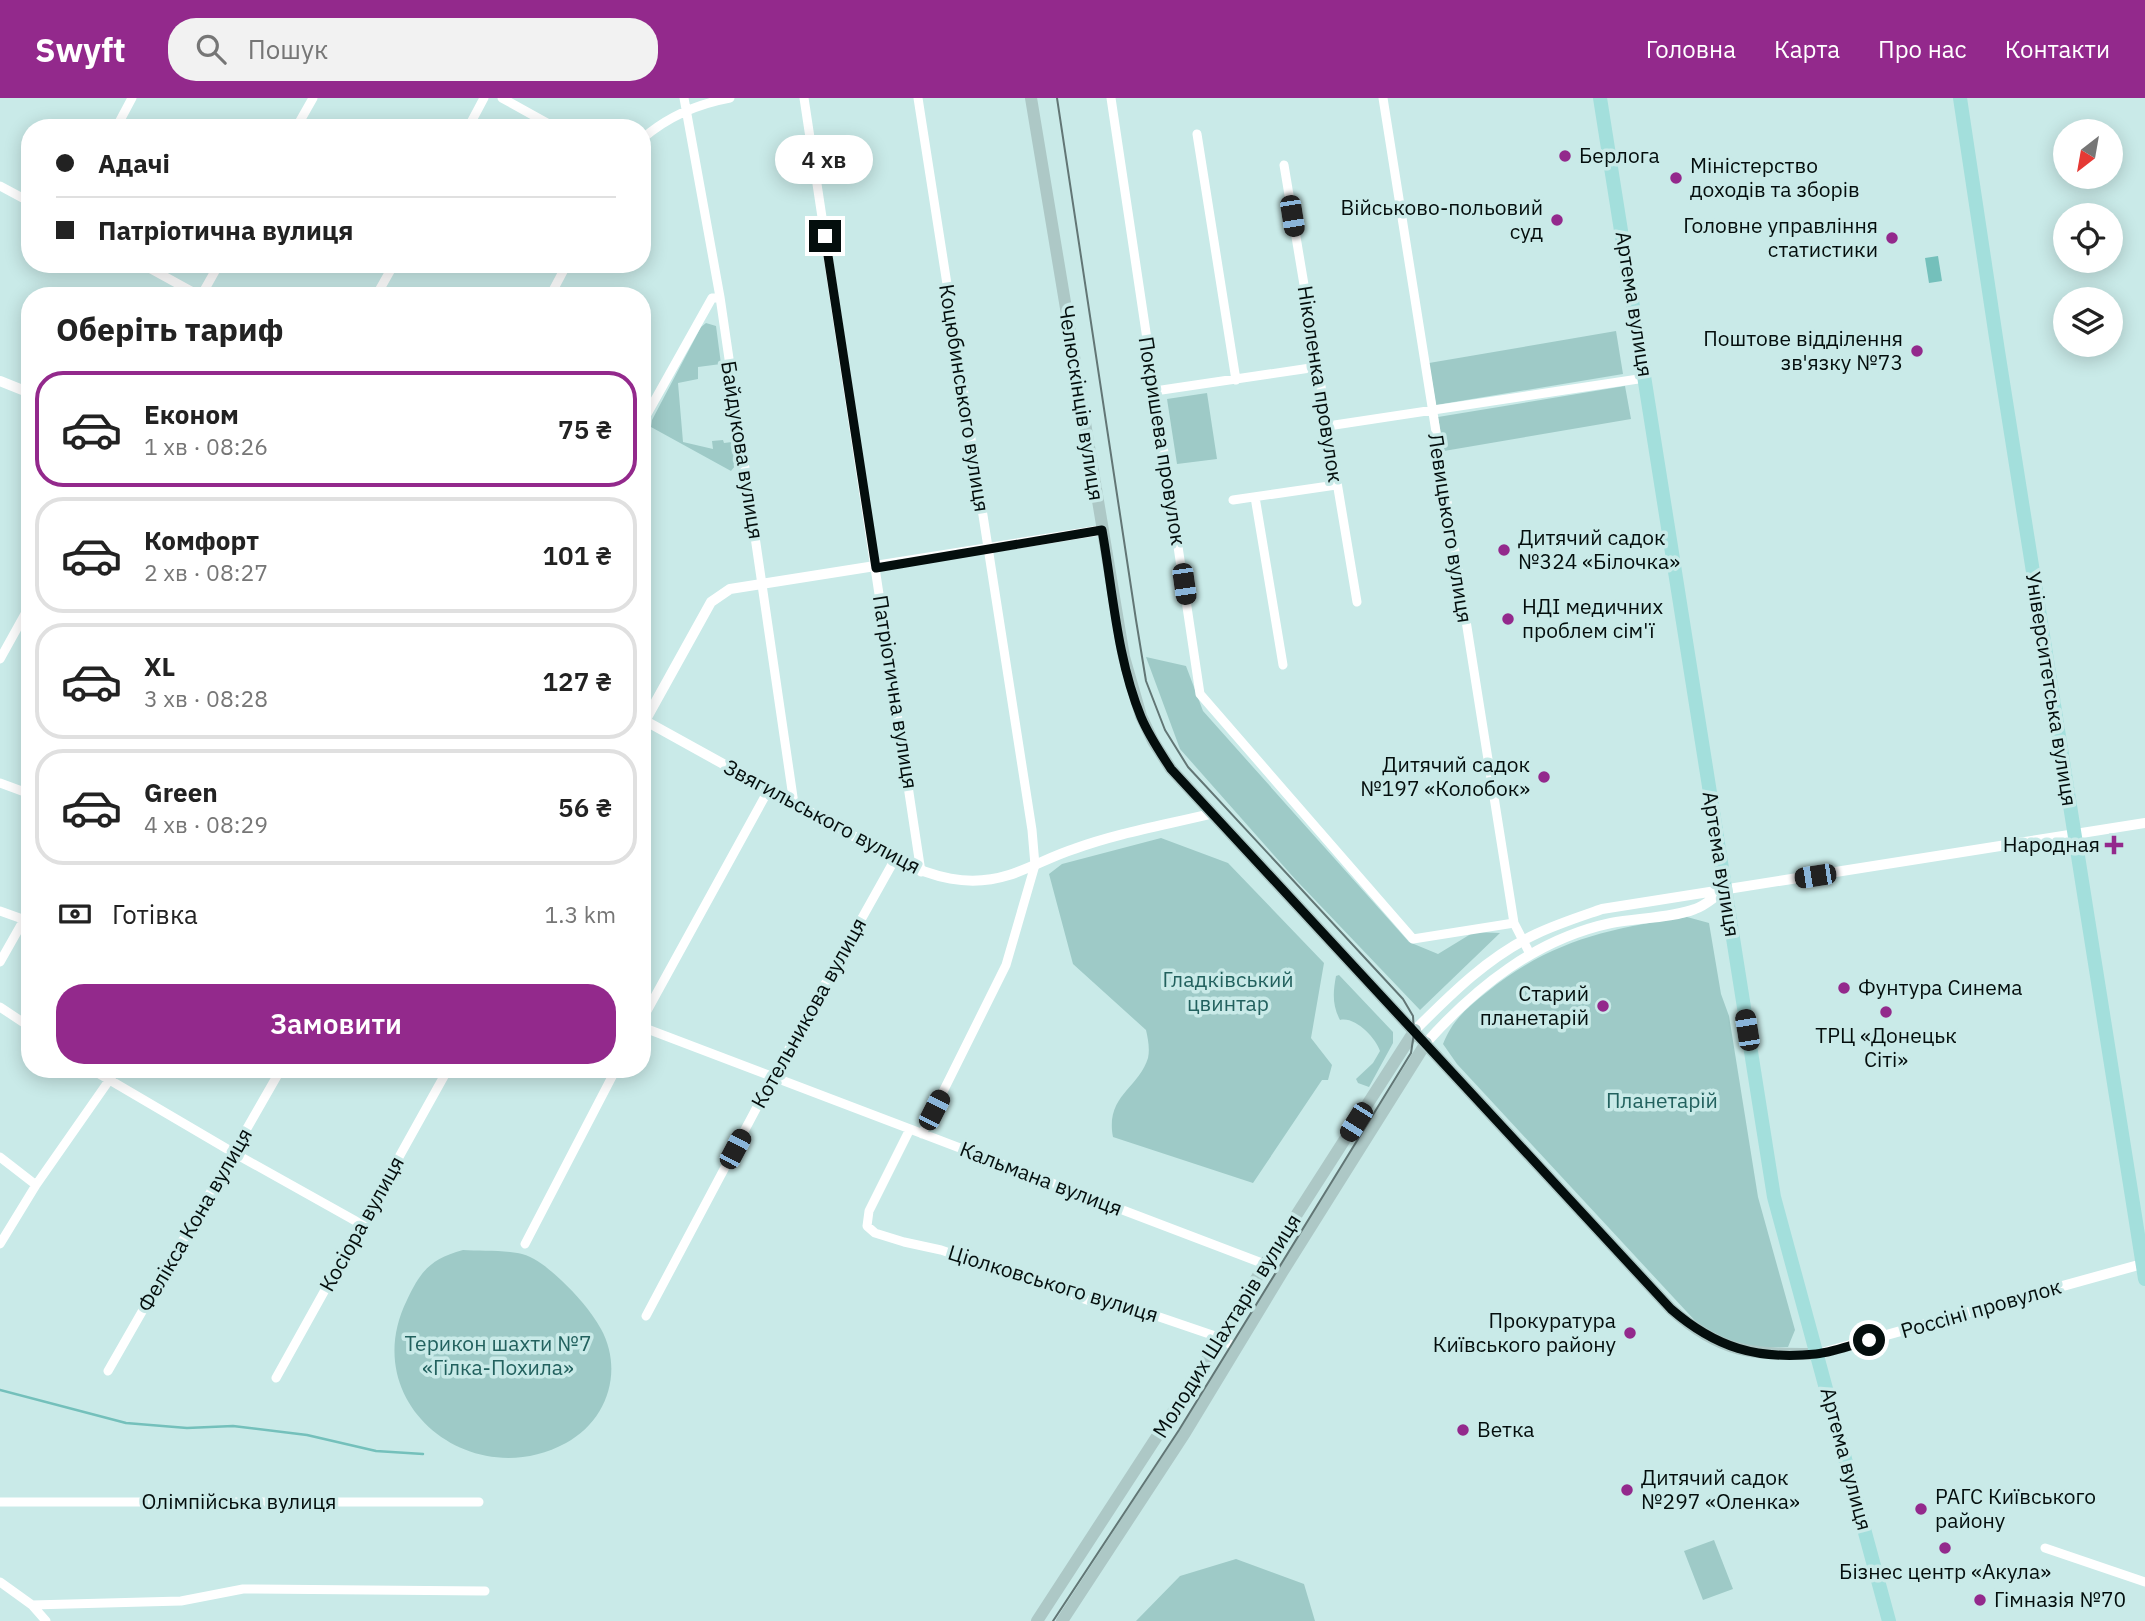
<!DOCTYPE html>
<html lang="uk">
<head>
<meta charset="utf-8">
<style>
  body { margin:0; font-family:"IBM Plex Sans",sans-serif; background:#f2f2f2; color:#222; height:100vh; display:flex; flex-direction:column; font-size:26px; white-space:nowrap }
  * { box-sizing:border-box; margin:0 }
  p { font-size:23px; color:#767676 }
  .icon { flex:none; width:38px; height:38px; fill:none; stroke:currentColor; stroke-width:2; stroke-linecap:round; stroke-linejoin:round }
  .map { position:relative; flex:1; overflow:hidden }
  .sheet { position:absolute; left:21px; top:189px; width:630px; height:791px; display:flex; flex-direction:column; background:#fff; border-radius:28px; box-shadow:0 4px 18px #0003 }
  .sheet>* { flex:none }
  .banner { position:absolute; left:21px; top:21px; width:630px; height:154px; border-radius:28px; box-shadow:0 4px 18px #0003; display:grid; align-content:center; height:154px; padding:0 35px; background:#fff }
  .needle { width:46px; rotate:211deg }
  .controls { position:absolute; left:2053px; top:21px; display:grid; gap:14px }
  .controls a { display:grid; place-items:center; width:70px; height:70px; border-radius:50%; background:#fff; box-shadow:0 4px 18px #0003; font-size:35px }
  .end { position:absolute; width:32px; height:32px; margin:-16px; border:9px solid #040e0d; background:#fff; box-shadow:0 0 0 4px #fff }
  .from { border-radius:50% }
  .bubble { position:absolute; height:49px; border-radius:24px; background:#fff; box-shadow:0 4px 18px #0003; font-size:23px; font-weight:600; line-height:49px; text-align:center }
  .car { position:absolute; width:21px; height:42px; margin:-21px -10px; border-radius:9px; box-shadow:0 0 5px 2px #0007; background:linear-gradient(#222 24%,#8ab4d8 0 40%,#222 0 76%,#8ab4d8 0 86%,#222 0) }
  .banner b { display:flex; align-items:center; gap:24px; height:66px; font-size:26px }
  .banner b+b { border-top:2px solid #e0e0e0 }
  .banner i { width:18px; height:18px; background:#222 }
  ul { padding:0; list-style:none }
  li { display:flex; align-items:center; gap:21px; height:116px; margin:0 14px 10px; padding:0 21px; border:4px solid #e0e0e0; border-radius:28px }
  li div { flex:1 }
  li b { display:block; font-size:26px }
  li em { font-style:normal; font-weight:600 }
  li.selected { border-color:#93298c }
  li>.icon { width:63px; height:63px; stroke-width:1.5 }
  h2 { padding:0 35px; font-size:32px; line-height:84px }
  .pay { display:flex; align-items:center; gap:18px; height:77px; padding:0 35px; font-size:26px }
  .pay p { margin-inline-start:auto }
  .cta { display:flex; gap:14px; margin-top:auto; padding:14px 35px }
  .cta a { flex:1; height:80px; border-radius:28px; background:#93298c; color:#fff; font-size:28px; font-weight:600; line-height:80px; text-align:center }
  header { display:flex; align-items:center; gap:42px; box-sizing:border-box; height:98px; padding:0 35px; background:#93298c; color:#fff }
  header strong { font-size:33px }
  nav { display:flex; gap:38px; margin-inline-start:auto; font-size:24px }
  .search { width:490px; height:63px; background:#f2f2f2; display:flex; align-items:center; gap:18px; box-sizing:border-box; padding:0 24px; border-radius:28px; color:#767676; font-size:26px }
  .map>svg:first-child { display:block }
  .green { fill:#9ecac7 }
  .water { fill:#74c0bb }
  .lines { fill:none; stroke-linecap:round; stroke-linejoin:round }
  .stream { stroke:#74c0bb; stroke-width:2.5 }
  .minor { stroke:#fff; stroke-width:9 }
  .tertiary { stroke:#fff; stroke-width:10 }
  .secondary { stroke:#adc8c6; stroke-width:12 }
  .primary { stroke:#a3dfdc; stroke-width:14 }
  .tram { stroke:#627675; stroke-width:2 }
  .route { stroke:#040e0d; stroke-width:9 }
  .poi-dot { fill:#93298c; stroke:#c9eae8; stroke-width:2.5 }
  .labels { text-anchor:middle; stroke-width:7; stroke-linejoin:round; paint-order:stroke }
  .poi-label { font-size:21px; fill:#040e0d; stroke:#c9eae8; text-anchor:start }
  .street-label { font-size:21px; fill:#040e0d; stroke:#c9eae8 }
  .park-label { font-size:21px; fill:#22615e; stroke:#c9eae8 }
</style>
</head>
<body>
<header>
<strong>Swyft</strong>
<div class="search"><svg class="icon" aria-label="search" viewBox="0 0 24 24"><circle cx="10" cy="10" r="6"/><path d="M15 15l6 6"/></svg>Пошук</div>
<nav><a>Головна</a><a>Карта</a><a>Про нас</a><a>Контакти</a></nav>
</header>
<div class="map">
<svg width="2145" height="1523" viewBox="0 0 2145 1523">
  <rect width="100%" height="100%" fill="#c9eae8"/>
  <!-- green -->
  <path class="green" d="M 706,225 L 716,228 L 721,266 L 698,269 L 698,281 L 678,285 L 683,344 L 713,351 L 712,343 L 723,342 L 724,345 L 732,344 L 735,368 L 731,373 L 651,329 L 652,322 L 701,229 Z
    M 1616,233 L 1623,276 L 1436,307 L 1429,265 Z
    M 1625,288 L 1631,321 L 1444,353 L 1438,319 Z
    M 1207,295 L 1217,361 L 1177,366 L 1167,301 Z
    M 1146,559 L 1186,568 L 1203,613 L 1409,844 L 1438,856 L 1474,834 L 1500,835 L 1420,912 L 1295,781 L 1180,651 Z
    M 1161,740 L 1228,765 L 1324,865 L 1311,940 L 1332,967 L 1328,982 L 1322,982 L 1253,1085 L 1113,1039 C 1105,998 1139,990 1148,960 C 1150,951 1148,941 1146,932 L 1073,866 L 1049,776 L 1062,766 Z
    M 1687,819 L 1709,825 L 1721,896 L 1729,918 L 1758,1099 L 1795,1232 L 1788,1249 L 1749,1250 L 1736,1246 L 1699,1227 L 1457,966 L 1443,946 C 1453,921 1467,910 1487,894 C 1550,843 1609,830 1687,819 Z
    M 1339,877 L 1393,934 L 1393,945 L 1369,989 L 1358,985 L 1356,981 L 1373,965 L 1380,953 C 1376,940 1355,918 1340,922 C 1332,907 1333,894 1336,878 Z
    M 463,1152 C 479,1153 507,1152 522,1156 C 537,1160 550,1172 561,1182 C 576,1196 591,1213 601,1231 C 624,1273 607,1323 566,1345 C 471,1397 356,1305 407,1202 C 421,1172 431,1161 463,1152 Z
    M 1714,1442 L 1733,1491 L 1703,1502 L 1684,1453 Z
    M 1236,1461 L 1304,1486 L 1315,1523 L 1136,1523 L 1180,1478 Z"/>
  <!-- water -->
  <path class="water" d="M 1938,158 L 1942,183 L 1929,185 L 1925,160 Z"/>
  <g class="lines">
    <!-- stream -->
    <path class="stream" d="M 0,1292 L 126,1325 L 187,1330 L 233,1328 L 307,1337 L 376,1353 L 423,1356"/>
    <!-- minor -->
    <path class="minor" d="M 502,0 L 556,30
      M 684,0 L 720,199 L 794,706
      M 804,0 L 921,774
      M 918,0 L 1032,732 L 1035,767 L 1006,867 L 922,1036
      M 1111,0 L 1200,596 L 1413,841 L 1514,825
      M 1383,0 L 1514,825 L 1530,856
      M 116,30 L 132,0
      M 296,30 L 313,0
      M 468,30 L 484,0
      M 1197,36 L 1236,282
      M 642,41 C 668,18 697,6 730,0
      M 1284,67 L 1357,504
      M 0,88 L 30,104
      M 142,166 L 200,198
      M 201,198 L 219,166
      M 376,198 L 394,166
      M 550,198 L 567,166
      M 1155,293 L 1317,269
      M 642,325 L 712,200 L 720,199
      M 1328,328 L 1645,280
      M 1255,399 L 1283,567
      M 1233,402 L 1336,387
      M 0,561 L 30,507
      M 0,685 L 30,696
      M 0,813 L 28,823
      M 0,864 L 30,811
      M 0,909 L 30,929
      M 642,922 L 769,691
      M 642,929 L 1283,1173
      M 91,971 L 234,1055 L 361,1126
      M 910,1031 L 869,1113 L 867,1128 L 875,1135 L 904,1144 L 941,1152 L 1090,1203 L 1133,1210 L 1221,1240 L 1237,1251
      M 0,1059 L 36,1087
      M 0,1146 L 36,1087 L 117,971
      M 525,1146 L 616,971
      M 646,1218 L 773,979 L 895,761
      M 108,1273 L 281,971
      M 276,1280 L 448,971
      M 0,1404 L 479,1404
      M 2045,1450 L 2145,1484
      M 0,1484 L 32,1507 L 46,1523
      M 32,1507 L 181,1503 L 243,1491 L 485,1493"/>
    <!-- tertiary -->
    <path class="tertiary" d="M 0,283 L 30,295
      M 642,621 L 895,761 C 932,779 968,790 1009,777 C 1031,770 1052,758 1074,751 C 1118,735 1165,727 1210,716
      M 645,623 L 711,504 L 730,491 L 1102,432
      M 1415,932 C 1451,896 1489,858 1536,836 C 1557,826 1579,819 1602,811 L 2145,725
      M 1426,945 C 1476,889 1536,841 1611,825 C 1636,820 1672,820 1695,811 C 1705,808 1714,799 1722,794
      M 1818,1256 L 2142,1166"/>
    <!-- secondary -->
    <path class="secondary" d="M 1031,0 L 1124,559 L 1141,618 L 1153,643 L 1171,671 L 1671,1211 C 1723,1257 1752,1256 1818,1256
      M 1037,1523 L 1221,1240 L 1265,1166 L 1415,932
      M 1062,1523 L 1185,1335 L 1283,1173 L 1426,945"/>
    <!-- primary -->
    <path class="primary" d="M 1600,0 L 1774,1099 L 1889,1523
      M 1960,0 L 1998,253 L 2145,1181"/>
    <!-- tram -->
    <path class="tram" d="M 1053,1523 L 1179,1332 L 1411,955 L 1414,935 L 1413,918 L 1403,901 L 1188,669 L 1165,632 L 1146,583 L 1136,522 L 1057,0"/>
  </g>
  <g class="lines">
    <!-- route -->
    <path class="route" d="M 825,138 L 876,470 L 1102,432 C 1113,494 1117,561 1141,619 C 1149,638 1160,654 1171,671 L 1671,1211 C 1716,1250 1757,1262 1816,1256 C 1833,1254 1852,1247 1869,1242"/>
  </g>
  <!-- markers -->
  <g class="poi-dot">
    <circle cx="1565" cy="58" r="7"/>
    <circle cx="1676" cy="80" r="7"/>
    <circle cx="1557" cy="122" r="7"/>
    <circle cx="1892" cy="140" r="7"/>
    <circle cx="1917" cy="253" r="7"/>
    <circle cx="1504" cy="452" r="7"/>
    <circle cx="1508" cy="521" r="7"/>
    <circle cx="1544" cy="679" r="7"/>
    <path d="M2110.5 736.5h7v7h7v7h-7v7h-7v-7h-7v-7h7z"/>
    <circle cx="1844" cy="890" r="7"/>
    <circle cx="1603" cy="908" r="7"/>
    <circle cx="1886" cy="914" r="7"/>
    <circle cx="1630" cy="1235" r="7"/>
    <circle cx="1463" cy="1332" r="7"/>
    <circle cx="1627" cy="1392" r="7"/>
    <circle cx="1921" cy="1411" r="7"/>
    <circle cx="1945" cy="1450" r="7"/>
    <circle cx="1980" cy="1502" r="7"/>
  </g>
  <g class="labels">
    <!-- poi labels -->
    <g class="poi-label">
      <text x="1579" y="65">Берлога</text>
      <text x="1690" y="75">Міністерство<tspan x="1690" dy="24">доходів та зборів</tspan></text>
      <text x="1543" y="117" text-anchor="end">Військово-польовий<tspan x="1543" dy="24">суд</tspan></text>
      <text x="1878" y="135" text-anchor="end">Головне управління<tspan x="1878" dy="24">статистики</tspan></text>
      <text x="1903" y="248" text-anchor="end">Поштове відділення<tspan x="1903" dy="24">зв'язку №73</tspan></text>
      <text x="1518" y="447">Дитячий садок<tspan x="1518" dy="24">№324 «Білочка»</tspan></text>
      <text x="1522" y="516">НДІ медичних<tspan x="1522" dy="24">проблем сім'ї</tspan></text>
      <text x="1530" y="674" text-anchor="end">Дитячий садок<tspan x="1530" dy="24">№197 «Колобок»</tspan></text>
      <text x="2100" y="754" text-anchor="end">Народная</text>
      <text x="1858" y="897">Фунтура Синема</text>
      <text x="1589" y="903" text-anchor="end">Старий<tspan x="1589" dy="24">планетарій</tspan></text>
      <text x="1886" y="945" text-anchor="middle">ТРЦ «Донецьк<tspan x="1886" dy="24">Сіті»</tspan></text>
      <text x="1616" y="1230" text-anchor="end">Прокуратура<tspan x="1616" dy="24">Київського району</tspan></text>
      <text x="1477" y="1339">Ветка</text>
      <text x="1641" y="1387">Дитячий садок<tspan x="1641" dy="24">№297 «Оленка»</tspan></text>
      <text x="1935" y="1406">РАГС Київського<tspan x="1935" dy="24">району</tspan></text>
      <text x="1945" y="1481" text-anchor="middle">Бізнес центр «Акула»</text>
      <text x="1994" y="1509">Гімназія №70</text>
    </g>
    <!-- street labels -->
    <g class="street-label">
      <text transform="translate(1634 206) rotate(81)" y="7">Артема вулиця</text>
      <text transform="translate(1320 286) rotate(81)" y="7">Ніколенка провулок</text>
      <text transform="translate(964 300) rotate(81)" y="7">Коцюбинського вулиця</text>
      <text transform="translate(1081 305) rotate(81)" y="7">Челюскінців вулиця</text>
      <text transform="translate(1162 343) rotate(81)" y="7">Покришева провулок</text>
      <text transform="translate(742 352) rotate(81)" y="7">Байдукова вулиця</text>
      <text transform="translate(1450 430) rotate(81)" y="7">Левицького вулиця</text>
      <text transform="translate(2051 591) rotate(81)" y="7">Університетська вулиця</text>
      <text transform="translate(895 594) rotate(81)" y="7">Патріотична вулиця</text>
      <text transform="translate(822 719) rotate(28)" y="7">Звягильського вулиця</text>
      <text transform="translate(1721 766) rotate(81)" y="7">Артема вулиця</text>
      <text transform="translate(809 915) rotate(-61)" y="7">Котельникова вулиця</text>
      <text transform="translate(1041 1081) rotate(21)" y="7">Кальмана вулиця</text>
      <text transform="translate(195 1122) rotate(-60)" y="7">Фелікса Кона вулиця</text>
      <text transform="translate(362 1126) rotate(-61)" y="7">Косіора вулиця</text>
      <text transform="translate(1053 1186) rotate(17)" y="7">Ціолковського вулиця</text>
      <text transform="translate(1981 1211) rotate(-16)" y="7">Россіні провулок</text>
      <text transform="translate(1227 1228) rotate(-58)" y="7">Молодих Шахтарів вулиця</text>
      <text transform="translate(1846 1361) rotate(75)" y="7">Артема вулиця</text>
      <text x="239" y="1411">Олімпійська вулиця</text>
    </g>
    <!-- park labels -->
    <g class="park-label">
      <text x="1228" y="889">Гладківський<tspan x="1228" dy="24">цвинтар</tspan></text>
      <text x="1662" y="1010">Планетарій</text>
      <text x="498" y="1253">Терикон шахти №7<tspan x="498" dy="24">«Гілка-Похила»</tspan></text>
    </g>
  </g>
</svg>
<div class="controls">
<a><svg class="needle" viewBox="-14 -14 28 28"><path d="M0-13l5 13h-10z" fill="#e53935"/><path d="M0 13l5-13h-10z" fill="#767676"/></svg></a>
<a><svg class="icon" aria-label="locate" viewBox="0 0 24 24"><circle cx="12" cy="12" r="6"/><path d="M12 2v4M12 18v4M2 12h4M18 12h4"/></svg></a>
<a><svg class="icon" aria-label="layers" viewBox="0 0 24 24"><path d="M12 4l9 5-9 5-9-5zM3 14l9 5 9-5"/></svg></a>
</div>
<i class="end from" style="left:1869px;top:1242px"></i>
<i class="end" style="left:825px;top:138px"></i>
<div class="bubble" style="left:775px;top:37px;width:98px">4 хв</div>
<i class="car" style="left:1292px;top:118px;rotate:171deg"></i>
<i class="car" style="left:1184px;top:486px;rotate:172deg"></i>
<i class="car" style="left:1815px;top:778px;rotate:261deg"></i>
<i class="car" style="left:1747px;top:932px;rotate:351deg"></i>
<i class="car" style="left:934px;top:1012px;rotate:27deg"></i>
<i class="car" style="left:1356px;top:1024px;rotate:212deg"></i>
<i class="car" style="left:735px;top:1051px;rotate:28deg"></i>
<div class="banner">
<b><i class="from"></i>Адачі</b>
<b><i></i>Патріотична вулиця</b>
</div>
<section class="sheet">
<h2>Оберіть тариф</h2>
<ul>
<li class="selected"><svg class="icon" aria-label="car" viewBox="0 0 24 24"><path d="M5 17H2v-5l4-1 3-4h7l3 4 3 1v5h-3M9 17h6M6 11h13"/><circle cx="7" cy="17" r="2"/><circle cx="17" cy="17" r="2"/></svg><div><b>Економ</b><p>1 хв · 08:26</p></div><em>75 ₴</em></li>
<li><svg class="icon" aria-label="car" viewBox="0 0 24 24"><path d="M5 17H2v-5l4-1 3-4h7l3 4 3 1v5h-3M9 17h6M6 11h13"/><circle cx="7" cy="17" r="2"/><circle cx="17" cy="17" r="2"/></svg><div><b>Комфорт</b><p>2 хв · 08:27</p></div><em>101 ₴</em></li>
<li><svg class="icon" aria-label="car" viewBox="0 0 24 24"><path d="M5 17H2v-5l4-1 3-4h7l3 4 3 1v5h-3M9 17h6M6 11h13"/><circle cx="7" cy="17" r="2"/><circle cx="17" cy="17" r="2"/></svg><div><b>XL</b><p>3 хв · 08:28</p></div><em>127 ₴</em></li>
<li><svg class="icon" aria-label="car" viewBox="0 0 24 24"><path d="M5 17H2v-5l4-1 3-4h7l3 4 3 1v5h-3M9 17h6M6 11h13"/><circle cx="7" cy="17" r="2"/><circle cx="17" cy="17" r="2"/></svg><div><b>Green</b><p>4 хв · 08:29</p></div><em>56 ₴</em></li>
</ul>
<div class="pay"><svg class="icon" aria-label="cash" viewBox="0 0 24 24"><path d="M3 7h18v10H3z"/><circle cx="12" cy="12" r="2"/></svg>Готівка<p>1.3 km</p></div>
<div class="cta"><a>Замовити</a></div>
</section>
</div>
</body>
</html>
